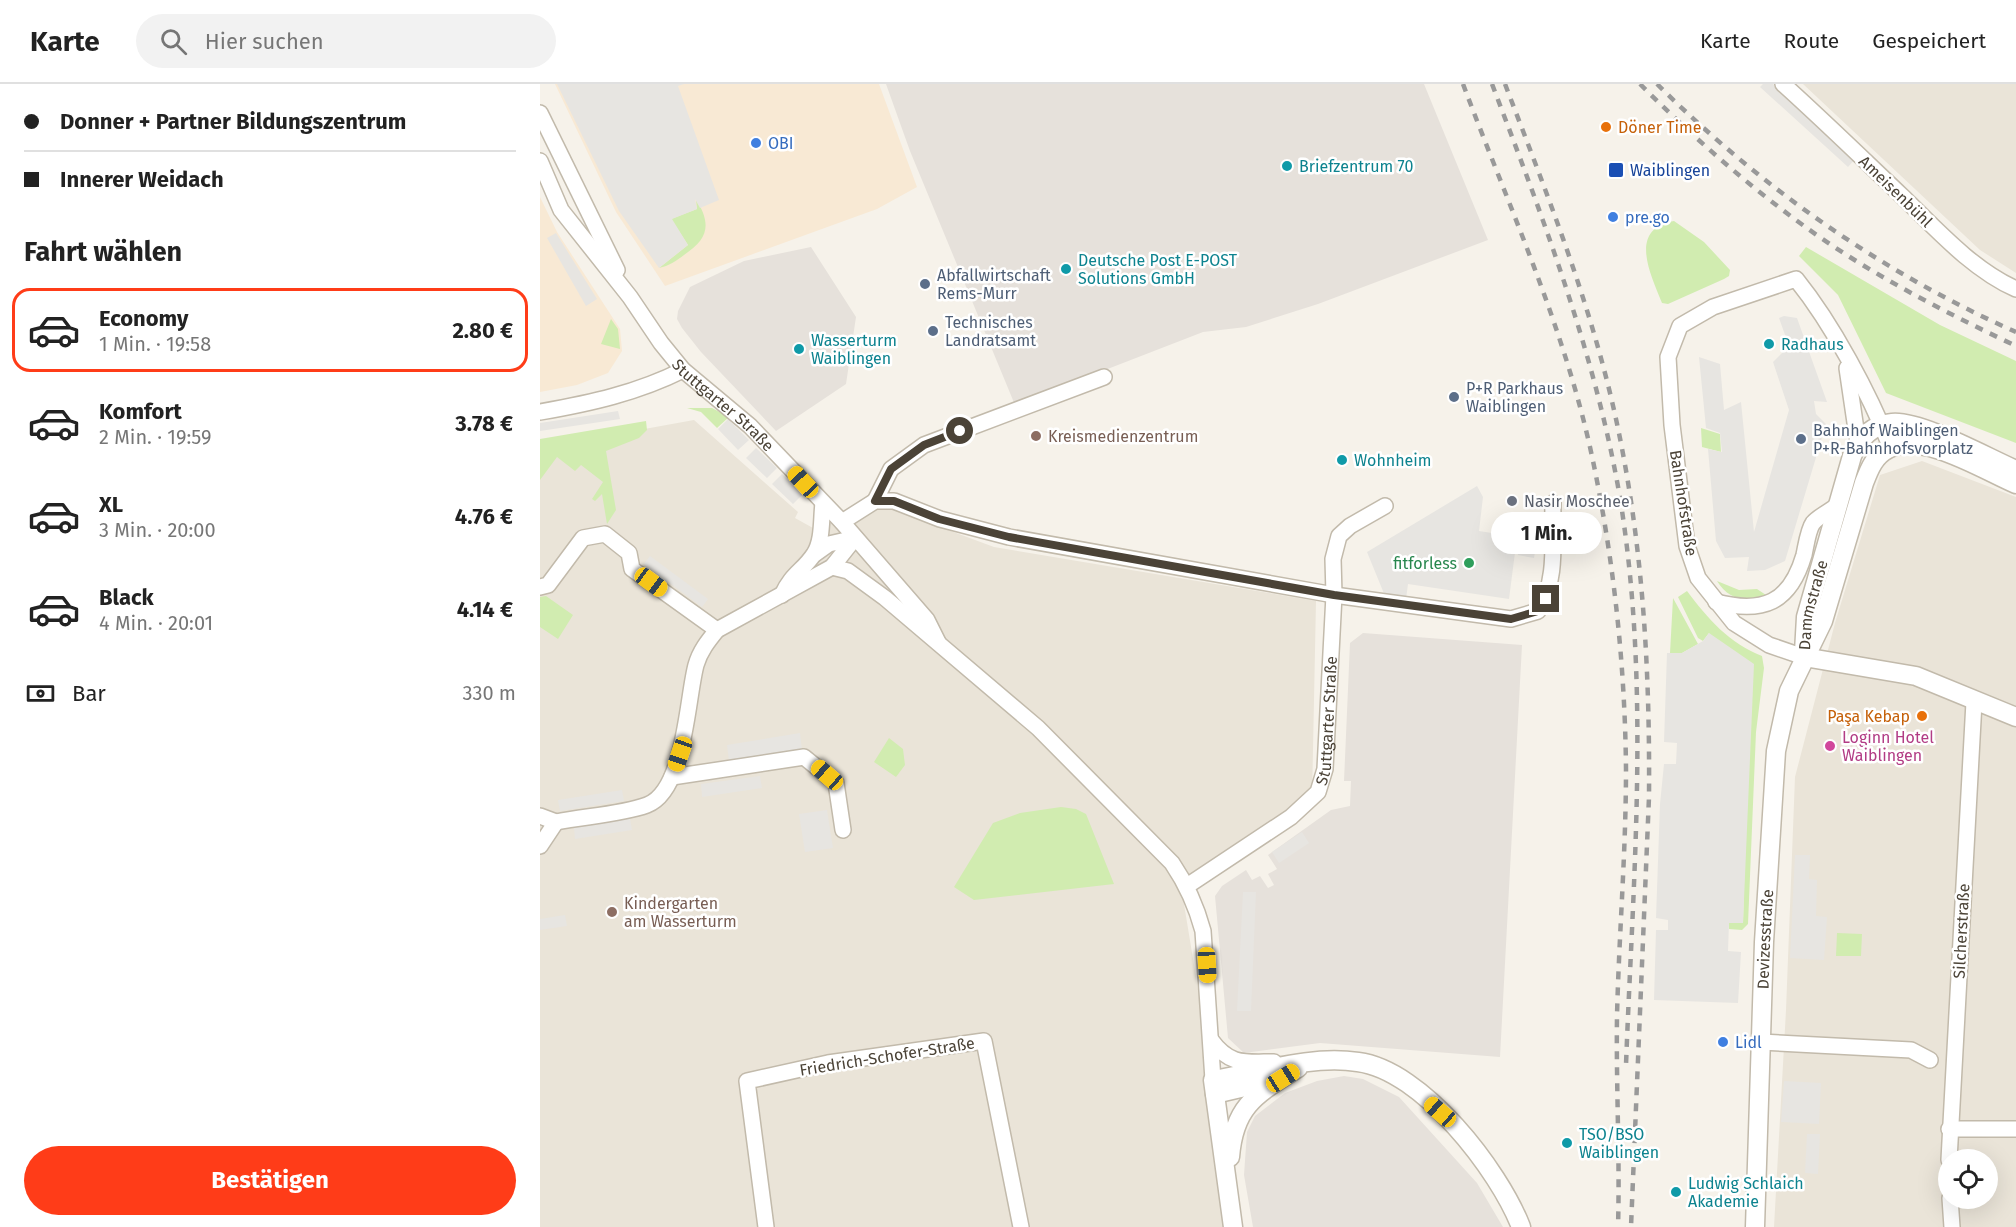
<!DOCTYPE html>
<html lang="de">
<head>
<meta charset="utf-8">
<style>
  body { margin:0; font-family:"Fira Sans",sans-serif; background:#f2f2f2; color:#222; height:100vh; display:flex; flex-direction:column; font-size:22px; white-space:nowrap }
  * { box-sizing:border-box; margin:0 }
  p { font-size:20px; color:#767676 }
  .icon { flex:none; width:33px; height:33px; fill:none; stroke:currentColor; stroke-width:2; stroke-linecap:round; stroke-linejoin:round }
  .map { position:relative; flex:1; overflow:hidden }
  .panel { display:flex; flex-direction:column; background:#fff; width:540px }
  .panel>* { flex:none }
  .guide { display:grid; align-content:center; height:132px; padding:0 24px; background:#fff }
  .fabs { position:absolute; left:1398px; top:1065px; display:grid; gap:12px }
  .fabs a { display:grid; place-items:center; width:60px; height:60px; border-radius:50%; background:#fff; box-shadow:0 6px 24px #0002; font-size:30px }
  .end { position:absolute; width:27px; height:27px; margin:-14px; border:8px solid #4b4337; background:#fff; box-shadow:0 0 0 3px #fff }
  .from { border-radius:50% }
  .bubble { position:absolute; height:42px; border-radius:21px; background:#fff; box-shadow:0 6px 24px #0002; font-size:20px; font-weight:700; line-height:42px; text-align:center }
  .car { position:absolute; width:18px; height:36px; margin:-18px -9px; border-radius:8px; box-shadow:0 0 4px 2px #0007; background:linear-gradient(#f5c518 24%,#345 0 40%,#f5c518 0 76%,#345 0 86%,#f5c518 0) }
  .guide b { display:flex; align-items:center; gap:21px; height:57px; font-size:22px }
  .guide b+b { border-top:2px solid #e0e0e0 }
  .guide i { width:15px; height:15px; background:#222 }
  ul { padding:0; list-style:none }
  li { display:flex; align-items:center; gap:18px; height:84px; margin:0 12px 9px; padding:0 12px; border:3px solid transparent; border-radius:18px }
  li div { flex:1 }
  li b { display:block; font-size:22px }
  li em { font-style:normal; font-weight:700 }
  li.on { border-color:#ff3c18 }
  li>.icon { width:54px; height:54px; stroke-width:1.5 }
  h2 { padding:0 24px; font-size:27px; line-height:72px }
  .pay { display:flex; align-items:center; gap:15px; height:66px; padding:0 24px; font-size:22px }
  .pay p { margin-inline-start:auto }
  .primary-button { display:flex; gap:12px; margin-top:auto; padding:12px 24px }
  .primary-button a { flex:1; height:69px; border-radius:36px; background:#ff3c18; color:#fff; font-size:24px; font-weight:700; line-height:69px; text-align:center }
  header { display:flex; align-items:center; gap:36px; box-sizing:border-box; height:84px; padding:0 30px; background:#fff; border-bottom:2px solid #e0e0e0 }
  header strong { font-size:28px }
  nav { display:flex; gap:33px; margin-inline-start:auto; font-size:21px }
  .search { width:420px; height:54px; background:#f2f2f2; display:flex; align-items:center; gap:15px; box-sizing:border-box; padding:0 21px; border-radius:33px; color:#767676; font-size:22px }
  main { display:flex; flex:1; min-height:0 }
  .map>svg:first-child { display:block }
  .residential { fill:#eae4d8; fill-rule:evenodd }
  .commercial { fill:#f8e9d4 }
  .industrial { fill:#e6e1db }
  .green { fill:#d1ecb0 }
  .parking { fill:#e7e5e1 }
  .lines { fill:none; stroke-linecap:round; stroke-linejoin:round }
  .minor-casing { stroke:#c2baab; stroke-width:18 }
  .tertiary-casing { stroke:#c2baab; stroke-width:21 }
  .minor { stroke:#fff; stroke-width:15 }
  .tertiary { stroke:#fff; stroke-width:18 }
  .rail { stroke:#999; stroke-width:4.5; stroke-dasharray:8 8; stroke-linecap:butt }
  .route { stroke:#4b4337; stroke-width:8 }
  .food-dot { fill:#e8710a; stroke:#fff; stroke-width:2 }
  .shop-dot { fill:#3f7fe0; stroke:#fff; stroke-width:2 }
  .culture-dot { fill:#0f9aa8; stroke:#fff; stroke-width:2 }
  .transit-dot { fill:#1a4fb4; stroke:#fff; stroke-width:2 }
  .service-dot { fill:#5c6f8a; stroke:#fff; stroke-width:2 }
  .education-dot { fill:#8d6e63; stroke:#fff; stroke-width:2 }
  .worship-dot { fill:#6b7280; stroke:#fff; stroke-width:2 }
  .leisure-dot { fill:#2e9e5b; stroke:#fff; stroke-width:2 }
  .hotel-dot { fill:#d1479c; stroke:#fff; stroke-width:2 }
  .labels { text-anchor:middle; stroke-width:5; stroke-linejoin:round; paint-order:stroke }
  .food-label { font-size:16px; fill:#c56008; stroke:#fff; text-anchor:start }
  .shop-label { font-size:16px; fill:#366cbe; stroke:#fff; text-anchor:start }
  .culture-label { font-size:16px; fill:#0d838f; stroke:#fff; text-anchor:start }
  .transit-label { font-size:16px; fill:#164399; stroke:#fff; text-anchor:start }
  .street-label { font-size:16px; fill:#4b4337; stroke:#fff }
  .service-label { font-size:16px; fill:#4e5e75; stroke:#fff; text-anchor:start }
  .education-label { font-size:16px; fill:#785e54; stroke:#fff; text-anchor:start }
  .worship-label { font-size:16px; fill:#5b616d; stroke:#fff; text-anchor:start }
  .leisure-label { font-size:16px; fill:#27864d; stroke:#fff; text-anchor:end }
  .hotel-label { font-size:16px; fill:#b23c85; stroke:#fff; text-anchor:start }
</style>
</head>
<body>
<header>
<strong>Karte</strong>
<div class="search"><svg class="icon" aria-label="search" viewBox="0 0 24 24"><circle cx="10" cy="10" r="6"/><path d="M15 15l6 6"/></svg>Hier suchen</div>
<nav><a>Karte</a><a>Route</a><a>Gespeichert</a></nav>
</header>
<main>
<section class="panel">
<div class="guide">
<b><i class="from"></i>Donner + Partner Bildungszentrum</b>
<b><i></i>Innerer Weidach</b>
</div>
<h2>Fahrt wählen</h2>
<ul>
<li class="on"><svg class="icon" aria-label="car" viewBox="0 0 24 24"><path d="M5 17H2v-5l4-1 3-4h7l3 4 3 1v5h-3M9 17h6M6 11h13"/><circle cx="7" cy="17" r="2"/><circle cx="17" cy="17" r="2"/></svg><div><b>Economy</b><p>1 Min. · 19:58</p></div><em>2.80 €</em></li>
<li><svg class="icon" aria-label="car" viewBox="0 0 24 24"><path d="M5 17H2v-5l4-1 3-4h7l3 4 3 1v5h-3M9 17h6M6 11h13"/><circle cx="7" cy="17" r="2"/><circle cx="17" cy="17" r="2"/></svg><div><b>Komfort</b><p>2 Min. · 19:59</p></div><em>3.78 €</em></li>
<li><svg class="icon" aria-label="car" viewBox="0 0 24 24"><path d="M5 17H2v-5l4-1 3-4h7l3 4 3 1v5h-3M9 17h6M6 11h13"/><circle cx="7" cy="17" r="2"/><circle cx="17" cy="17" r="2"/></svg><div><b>XL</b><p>3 Min. · 20:00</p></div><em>4.76 €</em></li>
<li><svg class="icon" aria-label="car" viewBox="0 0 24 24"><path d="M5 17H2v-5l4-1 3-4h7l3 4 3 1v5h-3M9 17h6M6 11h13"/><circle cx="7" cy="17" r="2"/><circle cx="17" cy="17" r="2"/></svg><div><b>Black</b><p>4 Min. · 20:01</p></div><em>4.14 €</em></li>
</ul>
<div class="pay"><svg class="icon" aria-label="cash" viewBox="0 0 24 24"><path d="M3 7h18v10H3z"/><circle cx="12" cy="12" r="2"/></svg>Bar<p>330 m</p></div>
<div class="primary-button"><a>Bestätigen</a></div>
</section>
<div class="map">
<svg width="1476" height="1143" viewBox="0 0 1476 1143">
  <rect width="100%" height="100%" fill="#f6f2ea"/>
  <!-- residential -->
  <path class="residential" d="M 1263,0 L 1476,0 L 1476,189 L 1440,166 Z
    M 154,336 L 258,428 L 255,434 L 273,444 L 346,423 L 454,463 L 776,517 L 772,715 L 642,808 L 673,996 L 693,1143 L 0,1143 L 0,364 Z
    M 1382,377 L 1476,413 L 1476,1143 L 1234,1143 L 1246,926 L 1255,693 L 1295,539 L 1340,391 ZM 1408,1076 L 1448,1076 L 1448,1114 L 1408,1114 Z"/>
  <!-- commercial -->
  <path class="commercial" d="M 15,0 L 339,0 L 377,103 L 337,125 L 125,202 L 76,128 Z
    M 0,113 L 17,148 L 80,245 L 82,267 L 68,289 L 37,301 L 0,308 Z"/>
  <!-- industrial -->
  <path class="industrial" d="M 346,0 L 884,0 L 948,156 L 778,220 L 706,243 L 663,248 L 475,321 L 370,67 Z
    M 271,163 L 316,233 L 306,300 L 236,347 L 161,268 L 142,244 L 137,235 L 138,227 L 150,203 L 204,177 Z
    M 823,549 L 982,561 L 960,973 L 780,959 L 704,969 L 688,954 L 675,812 L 682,802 L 706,786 L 712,796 L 720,792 L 728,804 L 734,801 L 728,790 L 737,785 L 728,771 L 791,726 L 810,722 L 811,697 L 804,697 L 810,559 Z
    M 804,992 L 823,995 L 859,1013 L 937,1099 L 963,1143 L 713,1143 L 704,1091 L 707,1048 L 715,1032 L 745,1009 L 777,997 Z"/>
  <!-- green -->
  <path class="green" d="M 156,115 C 172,141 168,155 144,171 C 136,177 129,182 119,184 L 148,161 L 131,135 L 157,125 Z
    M 1134,137 L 1164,158 L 1190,186 L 1189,192 L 1184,195 L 1128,220 L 1122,219 C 1110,189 1088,145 1134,137 Z
    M 1266,163 L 1400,241 L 1476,277 L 1476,359 L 1346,309 L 1298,211 L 1259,172 Z
    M 71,235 L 78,245 L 80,265 L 61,260 Z
    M 147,324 L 172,324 L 189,333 L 177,344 L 161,328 Z
    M 106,337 L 107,346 L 99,354 L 66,367 L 76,426 L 67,440 L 62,410 L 55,417 L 52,415 L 63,398 L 41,381 L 35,387 L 17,373 L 0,396 L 0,355 Z
    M 1161,344 L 1180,350 L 1181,368 L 1162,363 Z
    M 1177,497 L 1199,506 L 1217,505 L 1226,511 C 1206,520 1188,515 1177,497 Z
    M 1147,507 C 1167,534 1190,560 1222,572 L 1224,584 L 1216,648 L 1208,840 L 1202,846 L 1189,845 L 1189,839 L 1203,839 L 1206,724 L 1169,549 L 1163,557 L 1158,554 L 1138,513 Z
    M 6,512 L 33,531 L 18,555 L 0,543 L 0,513 Z
    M 1133,514 L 1158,560 L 1142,569 L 1130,569 Z
    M 349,654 L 363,665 L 365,681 L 356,693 L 334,678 Z
    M 521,723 L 536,725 L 546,730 L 574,800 L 434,816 L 414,803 L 453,739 L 480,729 Z
    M 1297,849 L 1322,850 L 1321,872 L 1296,872 Z"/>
  <!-- parking -->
  <path class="parking" d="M 17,0 L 144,0 L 138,2 L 179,116 L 160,124 L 155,115 L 157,125 L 132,135 L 148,161 L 119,184 L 79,127 Z
    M 1223,0 L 1233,0 L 1315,75 L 1308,83 L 1220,3 Z
    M 16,149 L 57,215 L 46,222 L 7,154 Z
    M 1244,232 L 1257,234 L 1287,318 L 1274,317 L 1276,330 L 1286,340 L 1245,477 L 1225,486 L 1207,487 L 1209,473 L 1185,474 L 1176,457 L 1168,365 L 1182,368 L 1180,349 L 1166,344 L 1159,273 L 1180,280 L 1184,326 L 1201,318 L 1214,448 L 1249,326 L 1233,278 L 1249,262 L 1239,234 Z
    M 78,327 L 80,335 L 0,347 L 0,339 Z
    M 188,335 L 209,356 L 198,366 L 178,345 Z
    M 216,364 L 237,384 L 227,394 L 206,374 Z
    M 242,390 L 263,410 L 253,420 L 232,400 Z
    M 937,402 L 943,413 L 939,447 L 977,453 L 969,515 L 868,500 L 866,515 L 845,512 L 827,468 Z
    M 980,453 L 997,456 L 994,474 L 978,471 Z
    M 110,472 L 168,515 L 162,523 L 104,480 Z
    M 1169,549 L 1214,580 L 1203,839 L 1189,839 L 1188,867 L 1201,868 L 1198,919 L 1114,916 L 1116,846 L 1128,846 L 1128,836 L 1116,834 L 1120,720 L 1124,680 L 1136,680 L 1137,659 L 1124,658 L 1127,569 L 1142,569 L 1163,557 Z
    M 260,649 L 262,666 L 189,677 L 187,661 Z
    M 220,692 L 222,704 L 162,713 L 161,700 Z
    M 82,706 L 84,717 L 20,727 L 18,716 Z
    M 287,726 L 293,764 L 265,768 L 259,730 Z
    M 90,734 L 92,746 L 35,755 L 34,743 Z
    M 762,748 L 769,759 L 739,779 L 732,768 Z
    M 1255,771 L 1270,771 L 1269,795 L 1277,796 L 1276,832 L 1287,833 L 1284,876 L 1250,874 Z
    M 703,808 L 716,808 L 711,927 L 697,927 Z
    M 25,831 L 27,842 L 0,846 L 0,835 Z
    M 1244,997 L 1281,999 L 1279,1040 L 1241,1038 Z
    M 1267,1050 L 1280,1050 L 1278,1090 L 1265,1089 Z"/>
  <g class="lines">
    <defs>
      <g id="minor">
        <path d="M 1243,0 C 1284,37 1323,75 1363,113 C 1397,146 1433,186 1476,205"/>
        <path d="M 0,29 L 77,186"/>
        <path id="s1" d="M 0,77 L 21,126 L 90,213 L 121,259 L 143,286 L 210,342 L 302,438 L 387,536 L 398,558"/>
        <path d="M 1307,284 L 1318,359"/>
        <path d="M 0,328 C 51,319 97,309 143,286"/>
        <path d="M 335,417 L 351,385 L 384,361 L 564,293"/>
        <path d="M 302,438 L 335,417 L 354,417 L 400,435 L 469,453 L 794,511 L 971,535 L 998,527 C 1018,498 1012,454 1013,419"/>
        <path d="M 275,470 L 289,460 L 315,454"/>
        <path d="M 292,483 L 308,487 L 345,514 L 498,644 L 632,779 C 647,801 656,821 663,847 L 673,996"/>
        <path d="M 0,503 L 8,501 L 43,454 L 65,450 L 89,469 L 92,485 L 177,546"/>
        <path d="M 242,511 C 252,489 263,487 274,470 C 283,457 281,434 283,419"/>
        <path d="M 1176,518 C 1223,530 1250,519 1264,471 C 1266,462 1268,446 1273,439 C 1279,432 1292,426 1299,420"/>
        <path d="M 1264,573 L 1229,561 L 1194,539 L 1158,494 L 1147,462 L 1132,341 L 1128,273 L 1140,242 L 1173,223 L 1256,195 C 1293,241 1329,309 1351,364"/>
        <path d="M 132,693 L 264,673 L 296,699 L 303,746"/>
        <path d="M 0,732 L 16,738 L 0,762"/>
        <path d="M 16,738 C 45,732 79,731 107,721 C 145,707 147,614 156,581 C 160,567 168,557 177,546 L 292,483 L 315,454"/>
        <path id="s2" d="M 647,802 L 751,733 L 778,708 L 785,685 L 794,511 L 793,475 L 799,452 L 810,442 L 845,422"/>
        <path d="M 671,956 C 690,982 705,978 734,978"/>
        <path d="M 1221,958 L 1371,966 L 1390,976"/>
        <path d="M 1409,1045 L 1476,1045"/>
        <path d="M 1409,1076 L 1434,618"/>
        <path d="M 1410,1114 L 1412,1143"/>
        <path d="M 226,1143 L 207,997 L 288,979 L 444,957 L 481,1143"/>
      </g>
      <g id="tertiary">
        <path id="s3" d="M 1264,568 L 1266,533 L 1312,372 C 1319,355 1331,341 1352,339 C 1380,336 1448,374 1476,386"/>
        <path d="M 1264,573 L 1376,592 L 1476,633"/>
        <path d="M 675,1010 L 722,999"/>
        <path d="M 690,1073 C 694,1021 717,1010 758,984"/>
        <path d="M 693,1143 L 673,996 C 721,988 770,971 818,978 C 882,986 959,1086 981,1143"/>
        <path id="s4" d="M 1215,1143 L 1224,858 L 1236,667 L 1249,607 L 1283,537 L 1324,399 C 1329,386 1334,372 1348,365 C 1382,347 1443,386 1476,400"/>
      </g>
    </defs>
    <!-- minor casing -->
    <use href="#minor" class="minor-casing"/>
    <!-- tertiary casing -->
    <use href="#tertiary" class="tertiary-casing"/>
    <!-- minor -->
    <use href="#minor" class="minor"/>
    <!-- tertiary -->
    <use href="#tertiary" class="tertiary"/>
    <!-- rail -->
    <path class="rail" d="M 923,0 C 969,123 1026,247 1053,377 C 1074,478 1085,582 1086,685 C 1086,768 1079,850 1077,932 C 1076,1002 1080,1073 1078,1143
      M 952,0 C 1003,134 1054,267 1079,408 C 1111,598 1093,791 1086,981
      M 965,0 C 1007,110 1051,220 1076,335 C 1103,460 1110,586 1109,713 L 1091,1143
      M 1100,0 C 1156,56 1215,108 1281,154 C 1342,196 1409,230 1476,262
      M 1117,0 C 1222,104 1341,188 1476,248"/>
  </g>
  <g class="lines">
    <!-- route -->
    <path class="route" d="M 420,347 L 384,361 L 351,385 L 335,417 L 354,417 L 399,435 L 469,453 L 794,511 L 971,535 L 998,527 L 1006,515"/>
  </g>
  <!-- markers -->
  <g class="food-dot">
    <circle cx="1066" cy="43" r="6"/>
    <circle cx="1382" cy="632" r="6"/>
  </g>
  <g class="shop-dot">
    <circle cx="216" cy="59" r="6"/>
    <circle cx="1073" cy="133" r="6"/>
    <circle cx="1183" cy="958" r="6"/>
  </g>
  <g class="culture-dot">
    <circle cx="747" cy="82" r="6"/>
    <circle cx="526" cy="185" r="6"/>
    <circle cx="1229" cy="260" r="6"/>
    <circle cx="259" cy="265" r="6"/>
    <circle cx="802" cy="376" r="6"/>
    <circle cx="1027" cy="1059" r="6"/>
    <circle cx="1136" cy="1108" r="6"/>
  </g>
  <rect class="transit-dot" x="1068" y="78" width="16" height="16" rx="3"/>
  <g class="service-dot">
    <circle cx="385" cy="200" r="6"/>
    <circle cx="393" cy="247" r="6"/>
    <circle cx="914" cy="313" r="6"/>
    <circle cx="1261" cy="355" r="6"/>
  </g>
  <g class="education-dot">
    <circle cx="496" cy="352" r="6"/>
    <circle cx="72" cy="828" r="6"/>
  </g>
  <circle class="worship-dot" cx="972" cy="417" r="6"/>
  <circle class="leisure-dot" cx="929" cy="479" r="6"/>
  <circle class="hotel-dot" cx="1290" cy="662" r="6"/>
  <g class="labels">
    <!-- food labels -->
    <g class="food-label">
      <text x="1078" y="49">Döner Time</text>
      <text x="1370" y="638" text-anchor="end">Paşa Kebap</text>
    </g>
    <!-- shop labels -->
    <g class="shop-label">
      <text x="228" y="65">OBI</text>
      <text x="1085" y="139">pre.go</text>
      <text x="1195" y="964">Lidl</text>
    </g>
    <!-- culture labels -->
    <g class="culture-label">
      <text x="759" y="88">Briefzentrum 70</text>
      <text x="538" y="182">Deutsche Post E-POST<tspan x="538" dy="18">Solutions GmbH</tspan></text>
      <text x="271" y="262">Wasserturm<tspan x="271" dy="18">Waiblingen</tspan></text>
      <text x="1241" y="266">Radhaus</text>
      <text x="814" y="382">Wohnheim</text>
      <text x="1039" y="1056">TSO/BSO<tspan x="1039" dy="18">Waiblingen</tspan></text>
      <text x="1148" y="1105">Ludwig Schlaich<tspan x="1148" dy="18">Akademie</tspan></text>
    </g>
    <!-- transit labels -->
    <g class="transit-label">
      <text x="1090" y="92">Waiblingen</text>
    </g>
    <!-- street labels -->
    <g class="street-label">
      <text transform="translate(1356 107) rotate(44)" y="6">Ameisenbühl</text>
      <text dy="6" stroke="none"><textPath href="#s1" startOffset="308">Stuttgarter Straße</textPath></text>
      <text transform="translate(1144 419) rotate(81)" y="6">Bahnhofstraße</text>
      <text dy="6" stroke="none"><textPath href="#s3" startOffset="48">Dammstraße</textPath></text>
      <text dy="6" stroke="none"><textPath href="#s2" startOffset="234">Stuttgarter Straße</textPath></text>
      <text transform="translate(1421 847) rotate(-87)" y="6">Silcherstraße</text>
      <text dy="6" stroke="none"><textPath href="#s4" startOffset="288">Devizesstraße</textPath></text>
      <text transform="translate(347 972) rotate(-9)" y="6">Friedrich-Schofer-Straße</text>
    </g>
    <!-- service labels -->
    <g class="service-label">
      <text x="397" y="197">Abfallwirtschaft<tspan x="397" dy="18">Rems-Murr</tspan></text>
      <text x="405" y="244">Technisches<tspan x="405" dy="18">Landratsamt</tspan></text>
      <text x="926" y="310">P+R Parkhaus<tspan x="926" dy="18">Waiblingen</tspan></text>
      <text x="1273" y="352">Bahnhof Waiblingen<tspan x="1273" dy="18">P+R-Bahnhofsvorplatz</tspan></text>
    </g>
    <!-- education labels -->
    <g class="education-label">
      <text x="508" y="358">Kreismedienzentrum</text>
      <text x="84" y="825">Kindergarten<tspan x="84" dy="18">am Wasserturm</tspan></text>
    </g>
    <!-- worship labels -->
    <g class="worship-label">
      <text x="984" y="423">Nasir Moschee</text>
    </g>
    <!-- leisure labels -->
    <g class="leisure-label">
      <text x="917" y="485">fitforless</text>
    </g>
    <!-- hotel labels -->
    <g class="hotel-label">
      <text x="1302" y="659">Loginn Hotel<tspan x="1302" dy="18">Waiblingen</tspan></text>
    </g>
  </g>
</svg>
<div class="fabs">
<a><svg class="icon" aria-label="locate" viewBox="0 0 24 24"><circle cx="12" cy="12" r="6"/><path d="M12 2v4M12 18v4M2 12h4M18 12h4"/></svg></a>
</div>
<i class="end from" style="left:420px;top:347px"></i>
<i class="end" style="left:1006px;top:515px"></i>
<div class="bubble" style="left:951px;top:428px;width:111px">1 Min.</div>
<i class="car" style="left:263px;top:398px;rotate:317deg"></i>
<i class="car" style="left:111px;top:498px;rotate:126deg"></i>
<i class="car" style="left:140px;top:670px;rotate:199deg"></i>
<i class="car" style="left:287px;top:691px;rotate:311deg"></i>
<i class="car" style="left:667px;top:881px;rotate:177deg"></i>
<i class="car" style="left:743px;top:994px;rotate:58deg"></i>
<i class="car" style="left:900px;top:1028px;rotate:311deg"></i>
</div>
</main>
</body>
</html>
